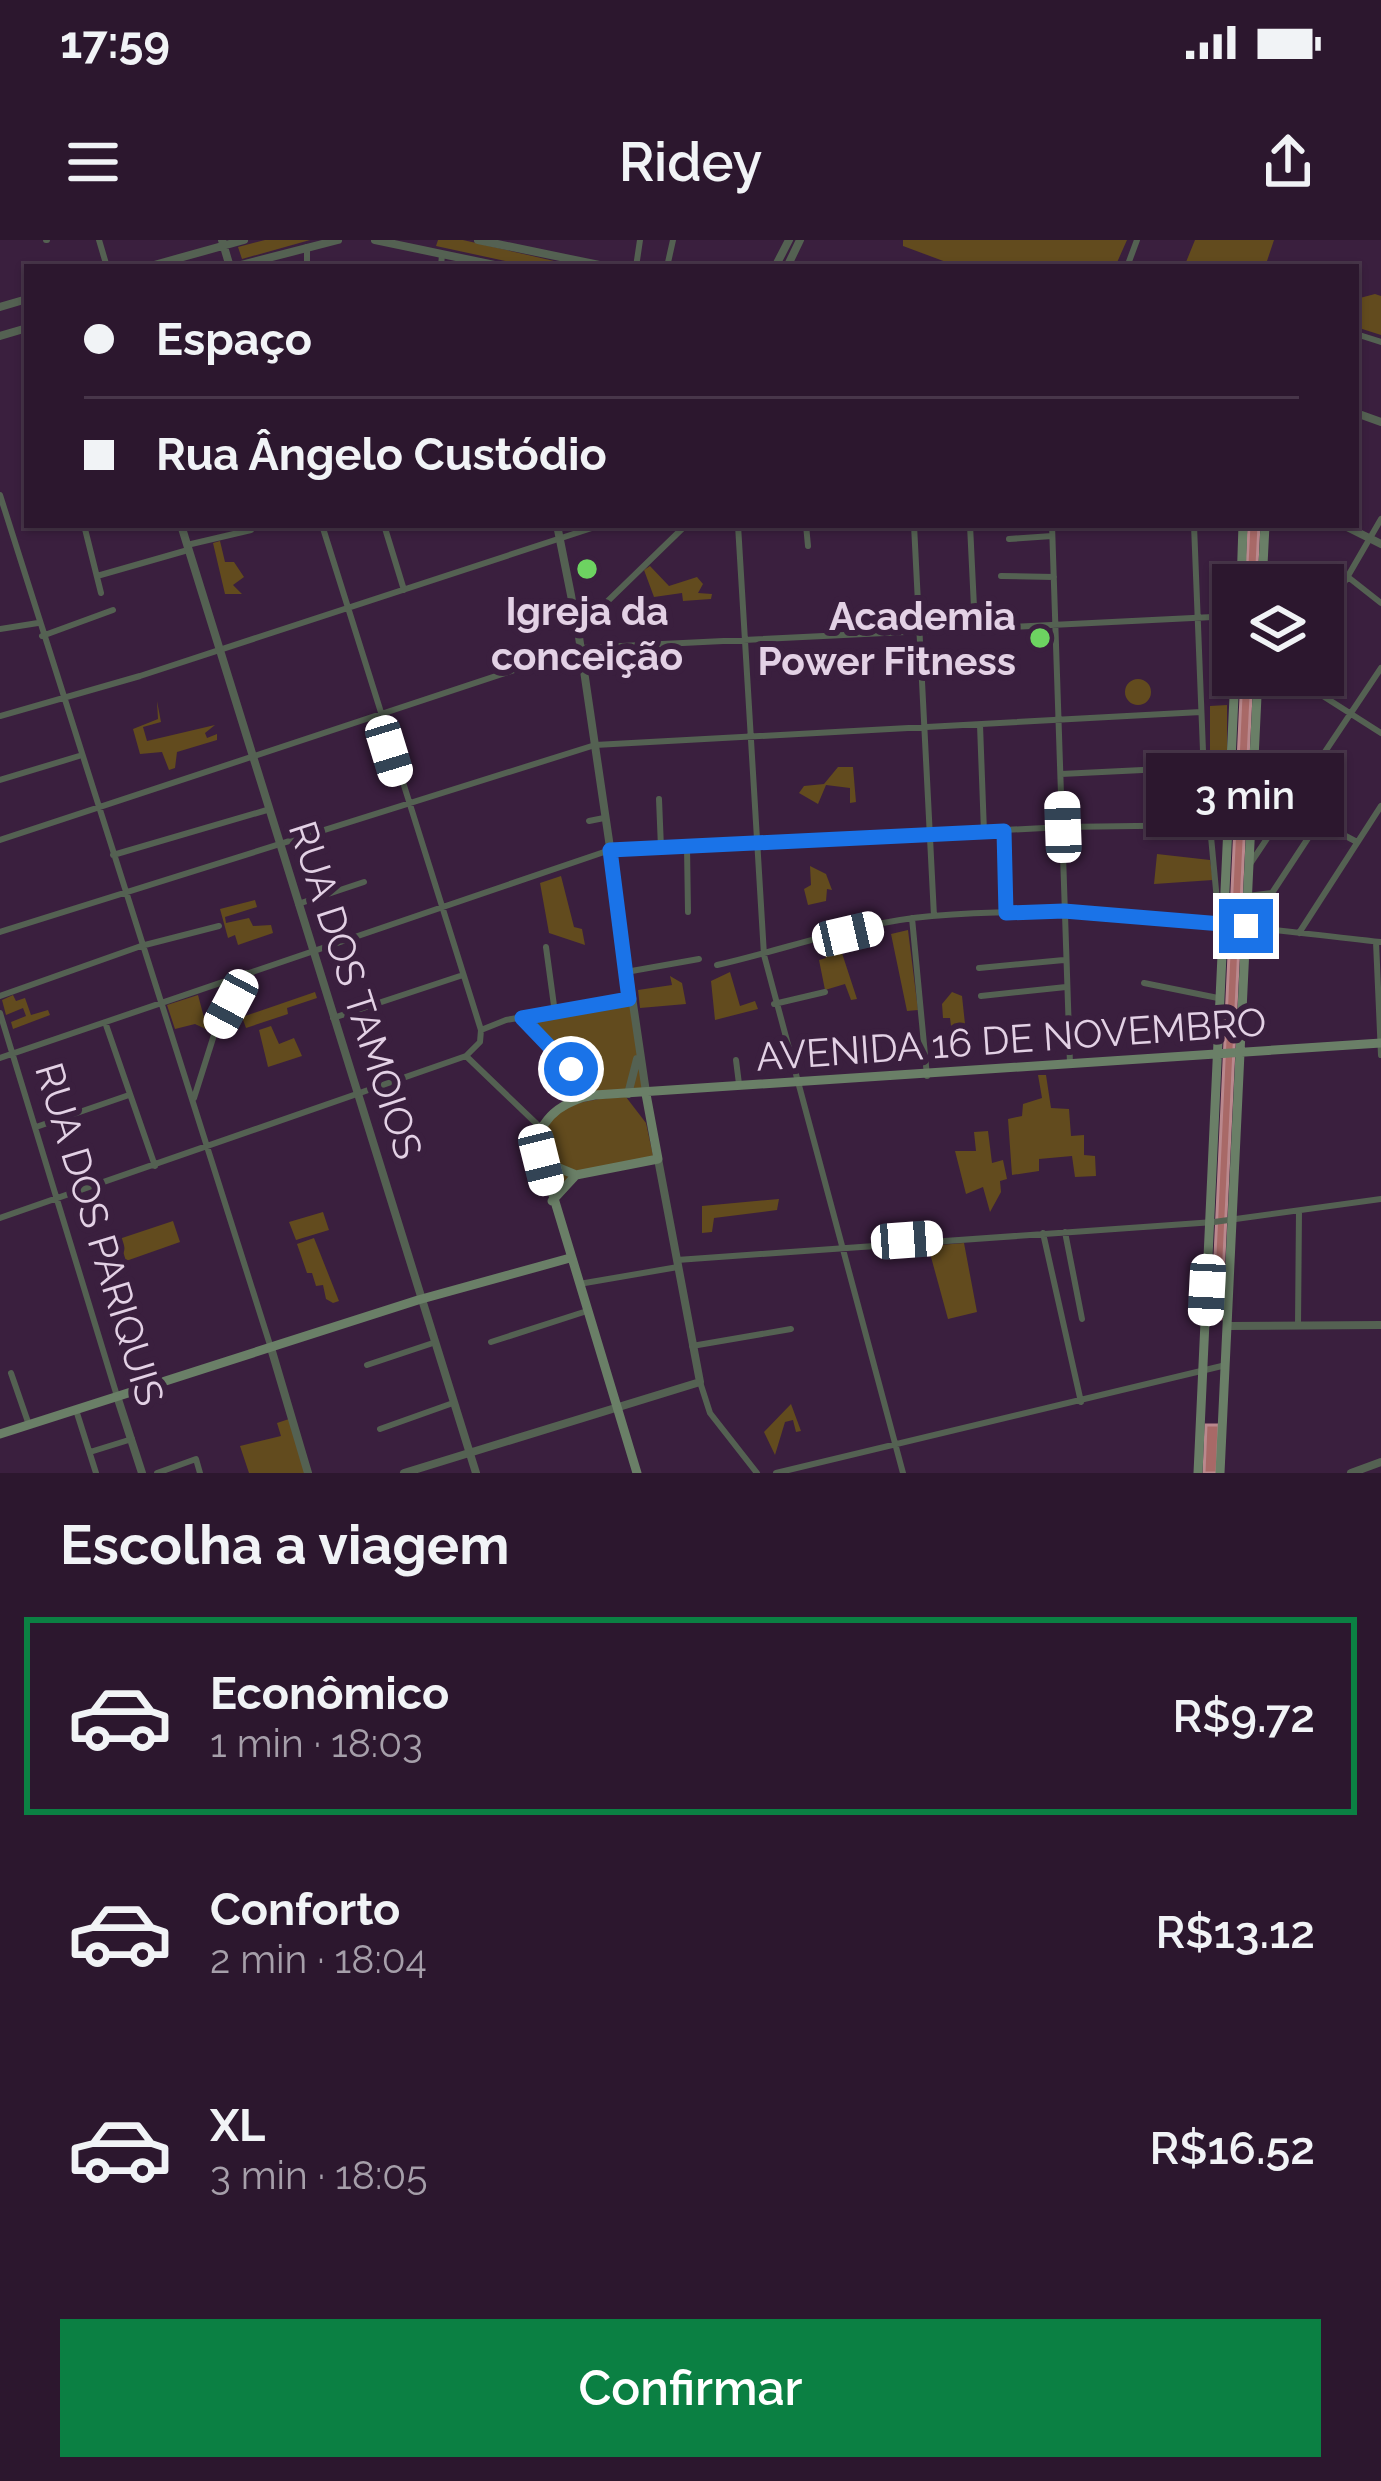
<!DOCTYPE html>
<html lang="pt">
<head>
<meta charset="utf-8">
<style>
  body { margin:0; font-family:Raleway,sans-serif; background:#342036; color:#f1f3f6; height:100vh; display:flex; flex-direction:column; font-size:45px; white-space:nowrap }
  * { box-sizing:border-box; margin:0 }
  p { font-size:39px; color:#a69faa }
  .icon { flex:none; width:66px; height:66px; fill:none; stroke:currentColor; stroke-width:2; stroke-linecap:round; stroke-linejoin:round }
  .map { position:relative; height:1233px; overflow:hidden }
  .side { display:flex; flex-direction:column; background:#2c172e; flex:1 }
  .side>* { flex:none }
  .hud { position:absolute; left:24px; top:24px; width:1335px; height:264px; border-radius:0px; box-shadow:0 3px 9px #0004,0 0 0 3px #48364a; display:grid; align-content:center; height:264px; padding:0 60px; background:#2c172e }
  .fabs { position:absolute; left:1212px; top:324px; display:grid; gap:24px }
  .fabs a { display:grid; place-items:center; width:132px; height:132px; border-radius:0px; background:#2c172e; box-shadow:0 3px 9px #0004,0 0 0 3px #48364a; font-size:60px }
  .end { position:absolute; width:54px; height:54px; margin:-27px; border:15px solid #1a73e8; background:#fff; box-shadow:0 0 0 6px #fff }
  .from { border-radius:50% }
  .bubble { position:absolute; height:84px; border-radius:0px; background:#2c172e; box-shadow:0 3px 9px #0004,0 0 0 3px #48364a; font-size:39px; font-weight:600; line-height:84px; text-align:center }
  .car { position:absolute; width:36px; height:72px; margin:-36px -18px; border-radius:15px; box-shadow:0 0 9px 3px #0007; background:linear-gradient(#fff 24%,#345 0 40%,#fff 0 76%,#345 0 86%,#fff 0) }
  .hud b { display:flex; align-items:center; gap:42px; height:114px; font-size:45px }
  .hud b+b { border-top:3px solid #48364a }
  .hud i { width:30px; height:30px; background:#f1f3f6 }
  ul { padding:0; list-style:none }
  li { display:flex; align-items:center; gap:36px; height:198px; margin:0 24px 18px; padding:0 36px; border:6px solid transparent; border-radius:0px }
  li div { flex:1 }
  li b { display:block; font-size:45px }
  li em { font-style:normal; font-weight:600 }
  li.on { border-color:#0b8043 }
  li>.icon { width:108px; height:108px; stroke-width:1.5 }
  h2 { padding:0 60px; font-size:54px; line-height:144px }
  .primary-button { display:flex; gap:24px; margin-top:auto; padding:24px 60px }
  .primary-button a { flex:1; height:138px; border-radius:0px; background:#0b8043; color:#fff; font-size:48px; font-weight:600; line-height:138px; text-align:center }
  .status { display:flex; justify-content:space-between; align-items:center; height:84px; padding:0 60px; background:#2c172e; direction:ltr }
  .status svg { height:33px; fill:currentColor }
  header { display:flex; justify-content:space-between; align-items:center; height:156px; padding:0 60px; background:#2c172e; font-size:54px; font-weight:600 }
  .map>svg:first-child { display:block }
  .green { fill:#624b1e }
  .water { fill:#a86967; stroke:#ba888d; stroke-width:3 }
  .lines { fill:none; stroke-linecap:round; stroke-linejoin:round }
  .minor { stroke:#546152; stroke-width:6 }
  .tertiary { stroke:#546152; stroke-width:8 }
  .secondary { stroke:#6a7f67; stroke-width:9 }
  .route { stroke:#1a73e8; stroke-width:15 }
  .poi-dot { fill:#6dd361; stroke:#3a1f3e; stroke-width:4.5 }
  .labels { text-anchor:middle; stroke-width:12; stroke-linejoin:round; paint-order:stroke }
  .poi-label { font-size:39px; font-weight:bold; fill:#e3d1e5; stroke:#3a1f3e }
  .street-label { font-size:39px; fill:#e3d1e5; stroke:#3a1f3e }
</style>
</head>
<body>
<div class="status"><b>17:59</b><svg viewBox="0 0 49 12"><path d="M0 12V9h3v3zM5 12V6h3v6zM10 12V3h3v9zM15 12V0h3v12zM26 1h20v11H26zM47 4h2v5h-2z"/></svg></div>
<header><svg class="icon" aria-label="menu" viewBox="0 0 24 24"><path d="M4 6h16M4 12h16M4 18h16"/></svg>Ridey<svg class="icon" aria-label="share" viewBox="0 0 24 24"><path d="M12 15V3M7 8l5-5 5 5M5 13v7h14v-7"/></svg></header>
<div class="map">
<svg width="1381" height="1233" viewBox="0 0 1381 1233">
  <rect width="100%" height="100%" fill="#3a1f3e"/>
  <!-- green -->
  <path class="green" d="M 265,0 L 310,0 L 242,19 L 238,7 Z
    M 438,0 L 463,0 L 580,27 L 533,27 L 436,6 Z
    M 903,0 L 1127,0 L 1115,27 L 946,27 L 946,22 L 903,6 Z
    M 1195,0 L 1274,0 L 1265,27 L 1184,27 Z
    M 1375,54 L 1381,56 L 1381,95 L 1356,87 L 1356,59 Z
    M 220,301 L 225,322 L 234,322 L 244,337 L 233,345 L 242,354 L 225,354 L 213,303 Z
    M 650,326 L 669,346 L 697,337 L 703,344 L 698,353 L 712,354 L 711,359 L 683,361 L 682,353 L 654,357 L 644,330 Z
    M1125 452a13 13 0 1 1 26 0a13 13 0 1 1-26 0Z
    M 157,461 L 161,482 L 143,487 L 147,501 L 215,485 L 205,493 L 207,498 L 217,494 L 217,500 L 177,512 L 175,528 L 169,530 L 162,512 L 140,514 L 133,489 L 158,479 Z
    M 1227,465 L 1227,528 L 1210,530 L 1210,466 Z
    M 838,527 L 853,527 L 856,562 L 850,563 L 850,548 L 826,545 L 818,564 L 799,553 L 804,546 L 824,544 Z
    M 1157,614 L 1210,620 L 1213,640 L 1154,644 Z
    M 810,626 L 826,634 L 832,650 L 827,649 L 826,661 L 808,665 L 804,649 L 811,645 Z
    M 561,636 L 574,687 L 582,689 L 585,705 L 549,693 L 540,643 Z
    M 255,660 L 257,667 L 225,677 L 226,683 L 249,678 L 253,686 L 271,685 L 273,693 L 238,705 L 235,695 L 228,698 L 220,669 Z
    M 908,690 L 918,770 L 907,771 L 891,694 Z
    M 839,704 L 857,759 L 851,760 L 845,744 L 825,750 L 819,720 L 826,718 L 823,707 Z
    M 730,732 L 740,766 L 755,761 L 758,769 L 715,780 L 711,741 Z
    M 670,736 L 682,743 L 686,764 L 640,768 L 638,750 L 672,745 Z
    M 315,752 L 317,758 L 287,768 L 288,774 L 246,788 L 242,777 Z
    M 952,752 L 962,756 L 965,784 L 951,786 L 950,778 L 943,778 L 942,764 Z
    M 13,755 L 16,761 L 25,758 L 31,775 L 48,770 L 50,775 L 13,789 L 11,782 L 26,776 L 23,768 L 6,775 L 2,760 Z
    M 198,755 L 205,781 L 215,779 L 212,792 L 195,784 L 175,789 L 167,765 Z
    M 629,759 L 646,852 L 595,855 L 522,778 Z
    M 271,786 L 279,804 L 294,798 L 302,816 L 268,827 L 259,790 Z
    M 1038,835 L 1046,835 L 1051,868 L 1069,869 L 1071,896 L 1084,895 L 1084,915 L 1095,916 L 1096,936 L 1075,937 L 1072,916 L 1039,919 L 1039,931 L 1012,935 L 1008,879 L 1022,876 L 1023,864 L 1042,858 Z
    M 626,857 L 646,883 L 654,920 L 575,935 L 556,952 C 551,937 543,920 542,905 C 537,863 598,858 626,857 Z
    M 988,891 L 992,923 L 1003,920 L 1007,939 L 1000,941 L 1001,952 L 990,972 L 983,947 L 966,954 L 955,911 L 976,911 L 974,892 Z
    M 779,959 L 777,970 L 714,978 L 712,992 L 702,993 L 702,966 Z
    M 323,972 L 329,990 L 296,1000 L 289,982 Z
    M 173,981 L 180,1002 L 126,1021 L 119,999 Z
    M 314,998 L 339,1061 L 333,1063 L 326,1059 L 323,1045 L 316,1046 L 312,1033 L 307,1033 L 297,1004 Z
    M 964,1003 L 977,1072 L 948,1079 L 928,1006 Z
    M 791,1164 L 801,1191 L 796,1192 L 793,1180 L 785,1182 L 775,1215 L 764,1192 Z
    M 289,1179 L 305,1233 L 249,1233 L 240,1206 L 281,1196 L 277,1183 Z"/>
  <!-- water -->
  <path class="water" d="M 1249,285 L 1259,285 L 1256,345 L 1246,345 Z
    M 1242,435 L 1252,435 L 1221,1079 L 1212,1080 Z
    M 1206,1185 L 1219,1185 L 1217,1233 L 1204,1233 Z"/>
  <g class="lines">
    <!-- minor -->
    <path class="minor" d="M 46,0 L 47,0
      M 99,0 L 107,27
      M 307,7 L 307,24 L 329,27
      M 441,27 L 442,14
      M 636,27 L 640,0
      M 667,27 L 673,0
      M 1127,27 L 1137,0
      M 1356,94 L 1381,102
      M 0,255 L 271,1108
      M 84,285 L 101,353
      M 384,285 L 404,350
      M 738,285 L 764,715 L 903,1233
      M 806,285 L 808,306
      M 914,285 L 934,676
      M 970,285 L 975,388
      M 1052,285 L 1070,824
      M 1194,285 L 1203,511 L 1219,682
      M 1009,299 L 1052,296
      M 187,305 L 251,290
      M 97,336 L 188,310
      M 1001,336 L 1054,337
      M 1348,337 L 1381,363
      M 1323,379 L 1381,279
      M 0,389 L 38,383
      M 578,390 L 686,285
      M 42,396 L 113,370
      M 1290,435 L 1381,493
      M 0,476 L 140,436 L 601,285
      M 980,485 L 984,592
      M 1169,529 L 1170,548
      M 1061,534 L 1204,527
      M 0,540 L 79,516
      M 659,559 L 661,608
      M 1289,566 L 1357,602
      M 589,581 L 604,578
      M 1004,591 L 1007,672
      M 0,600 L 581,408 L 1233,376
      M 687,607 L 688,672
      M 113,615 L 267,570
      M 1250,624 L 1381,428
      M 1247,656 L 1272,653 L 1318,583
      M 298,664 L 364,642
      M 912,678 L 927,836
      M 0,692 L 595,505 L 1201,472
      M 1299,693 L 1381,566
      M 1376,702 L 1381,815
      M 546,707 L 555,773
      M 717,725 C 787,709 860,682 932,676 C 1083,663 1232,686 1381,702
      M 979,728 L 1064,720
      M 626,732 L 699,719
      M 1144,743 L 1218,758
      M 0,756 L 141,706 L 219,686
      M 981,756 L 1066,747
      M 774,764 L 825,752
      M 0,773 L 117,1156
      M 333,778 L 460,736
      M 522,778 L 594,854
      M 105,782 L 155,926
      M 481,790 L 506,780 L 629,759
      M 466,816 L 541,888
      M 0,818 L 610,610 L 1063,587 L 1209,585
      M 736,820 L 739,844
      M 194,858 L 214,795 L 247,733
      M 36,887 L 129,855
      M 0,978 L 466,816 L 480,802 L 481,790 L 322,285
      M 1065,992 L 1082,1079
      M 1043,993 L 1081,1162
      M 677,1020 L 1214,982 L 1381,959
      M 579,1044 L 678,1027
      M 1298,1085 L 1299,971
      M 491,1102 L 587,1071
      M 692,1106 L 791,1089
      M 367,1125 L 433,1103
      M 11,1133 L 29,1185
      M 700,1142 L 710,1173 L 757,1233
      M 76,1170 L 96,1233
      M 380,1189 L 453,1163
      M 90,1212 L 132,1199
      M 157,1233 L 196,1219 L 200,1233
      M 776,1233 L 1226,1125"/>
    <!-- tertiary -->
    <path class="tertiary" d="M 222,0 L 230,27
      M 375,0 L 504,27
      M 478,0 L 609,27
      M 147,27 L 244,0
      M 233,27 L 338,0
      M 775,27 L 789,0
      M 787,27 L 800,0
      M 0,67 L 27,59
      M 0,96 L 27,88
      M 1356,173 L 1381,182
      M 181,285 L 476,1233
      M 557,285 L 578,390 L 646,852
      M 1343,285 L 1381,304
      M 628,854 L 637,819
      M 1228,1086 L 1381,1085
      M 271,1108 L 308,1233
      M 117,1156 L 142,1233
      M 404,1233 L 700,1142 L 658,919
      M 1351,1233 L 1381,1222"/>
    <!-- secondary -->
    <path class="secondary" d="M 1241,345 L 1243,285
      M 1262,345 L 1265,285
      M 542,921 L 576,935
      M 552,961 L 576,935 L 658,919 L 646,854
      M 0,1194 L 418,1060 L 570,1018
      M 637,1233 L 537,902 C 543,874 568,859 595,855 L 1381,803
      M 1198,1233 L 1235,435
      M 1220,1233 L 1258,435"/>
  </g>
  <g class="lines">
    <!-- route -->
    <path class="route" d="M 571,829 L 522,778 L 629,759 L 610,610 L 1004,591 L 1006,673 L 1064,671 L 1246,686"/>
  </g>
  <!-- markers -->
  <g class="poi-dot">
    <circle cx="587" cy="329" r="12"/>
    <circle cx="1040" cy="398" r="12"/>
  </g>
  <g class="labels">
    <!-- poi labels -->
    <g class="poi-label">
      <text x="587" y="385">Igreja da<tspan x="587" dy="45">conceição</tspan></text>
      <text x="1016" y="390" text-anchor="end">Academia<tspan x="1016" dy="45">Power Fitness</tspan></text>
    </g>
    <!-- street labels -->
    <g class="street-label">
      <text transform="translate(356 750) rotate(72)" y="14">RUA DOS TAMOIOS</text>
      <text transform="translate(1011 799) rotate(-4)" y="14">AVENIDA 16 DE NOVEMBRO</text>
      <text transform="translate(100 994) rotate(73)" y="14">RUA DOS PARIQUIS</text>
    </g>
  </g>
</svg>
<div class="fabs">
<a><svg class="icon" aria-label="layers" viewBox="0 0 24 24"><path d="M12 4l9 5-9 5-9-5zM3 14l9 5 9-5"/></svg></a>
</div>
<i class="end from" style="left:571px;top:829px"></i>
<i class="end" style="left:1246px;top:686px"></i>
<div class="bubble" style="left:1146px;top:513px;width:198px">3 min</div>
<i class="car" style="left:389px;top:511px;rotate:163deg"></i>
<i class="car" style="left:1063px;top:587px;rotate:358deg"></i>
<i class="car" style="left:848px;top:694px;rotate:77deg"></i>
<i class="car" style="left:231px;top:764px;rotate:208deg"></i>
<i class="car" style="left:541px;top:920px;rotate:166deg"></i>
<i class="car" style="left:907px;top:1000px;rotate:86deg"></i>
<i class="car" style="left:1207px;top:1050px;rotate:183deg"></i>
<div class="hud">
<b><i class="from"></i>Espaço</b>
<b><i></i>Rua Ângelo Custódio</b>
</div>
</div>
<section class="side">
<h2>Escolha a viagem</h2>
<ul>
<li class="on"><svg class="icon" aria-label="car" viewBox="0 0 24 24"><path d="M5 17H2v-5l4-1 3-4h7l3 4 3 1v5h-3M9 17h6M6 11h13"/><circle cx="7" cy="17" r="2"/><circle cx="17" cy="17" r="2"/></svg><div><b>Econômico</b><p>1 min · 18:03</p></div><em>R$9.72</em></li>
<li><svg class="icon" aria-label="car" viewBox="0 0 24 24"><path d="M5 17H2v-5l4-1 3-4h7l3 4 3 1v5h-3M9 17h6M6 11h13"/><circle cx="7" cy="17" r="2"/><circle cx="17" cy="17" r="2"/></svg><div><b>Conforto</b><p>2 min · 18:04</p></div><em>R$13.12</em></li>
<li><svg class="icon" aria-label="car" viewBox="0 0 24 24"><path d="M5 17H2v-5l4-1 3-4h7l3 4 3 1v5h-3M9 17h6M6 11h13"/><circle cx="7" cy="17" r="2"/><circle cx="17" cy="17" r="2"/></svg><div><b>XL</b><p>3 min · 18:05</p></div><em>R$16.52</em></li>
</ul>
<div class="primary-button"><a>Confirmar</a></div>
</section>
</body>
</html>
